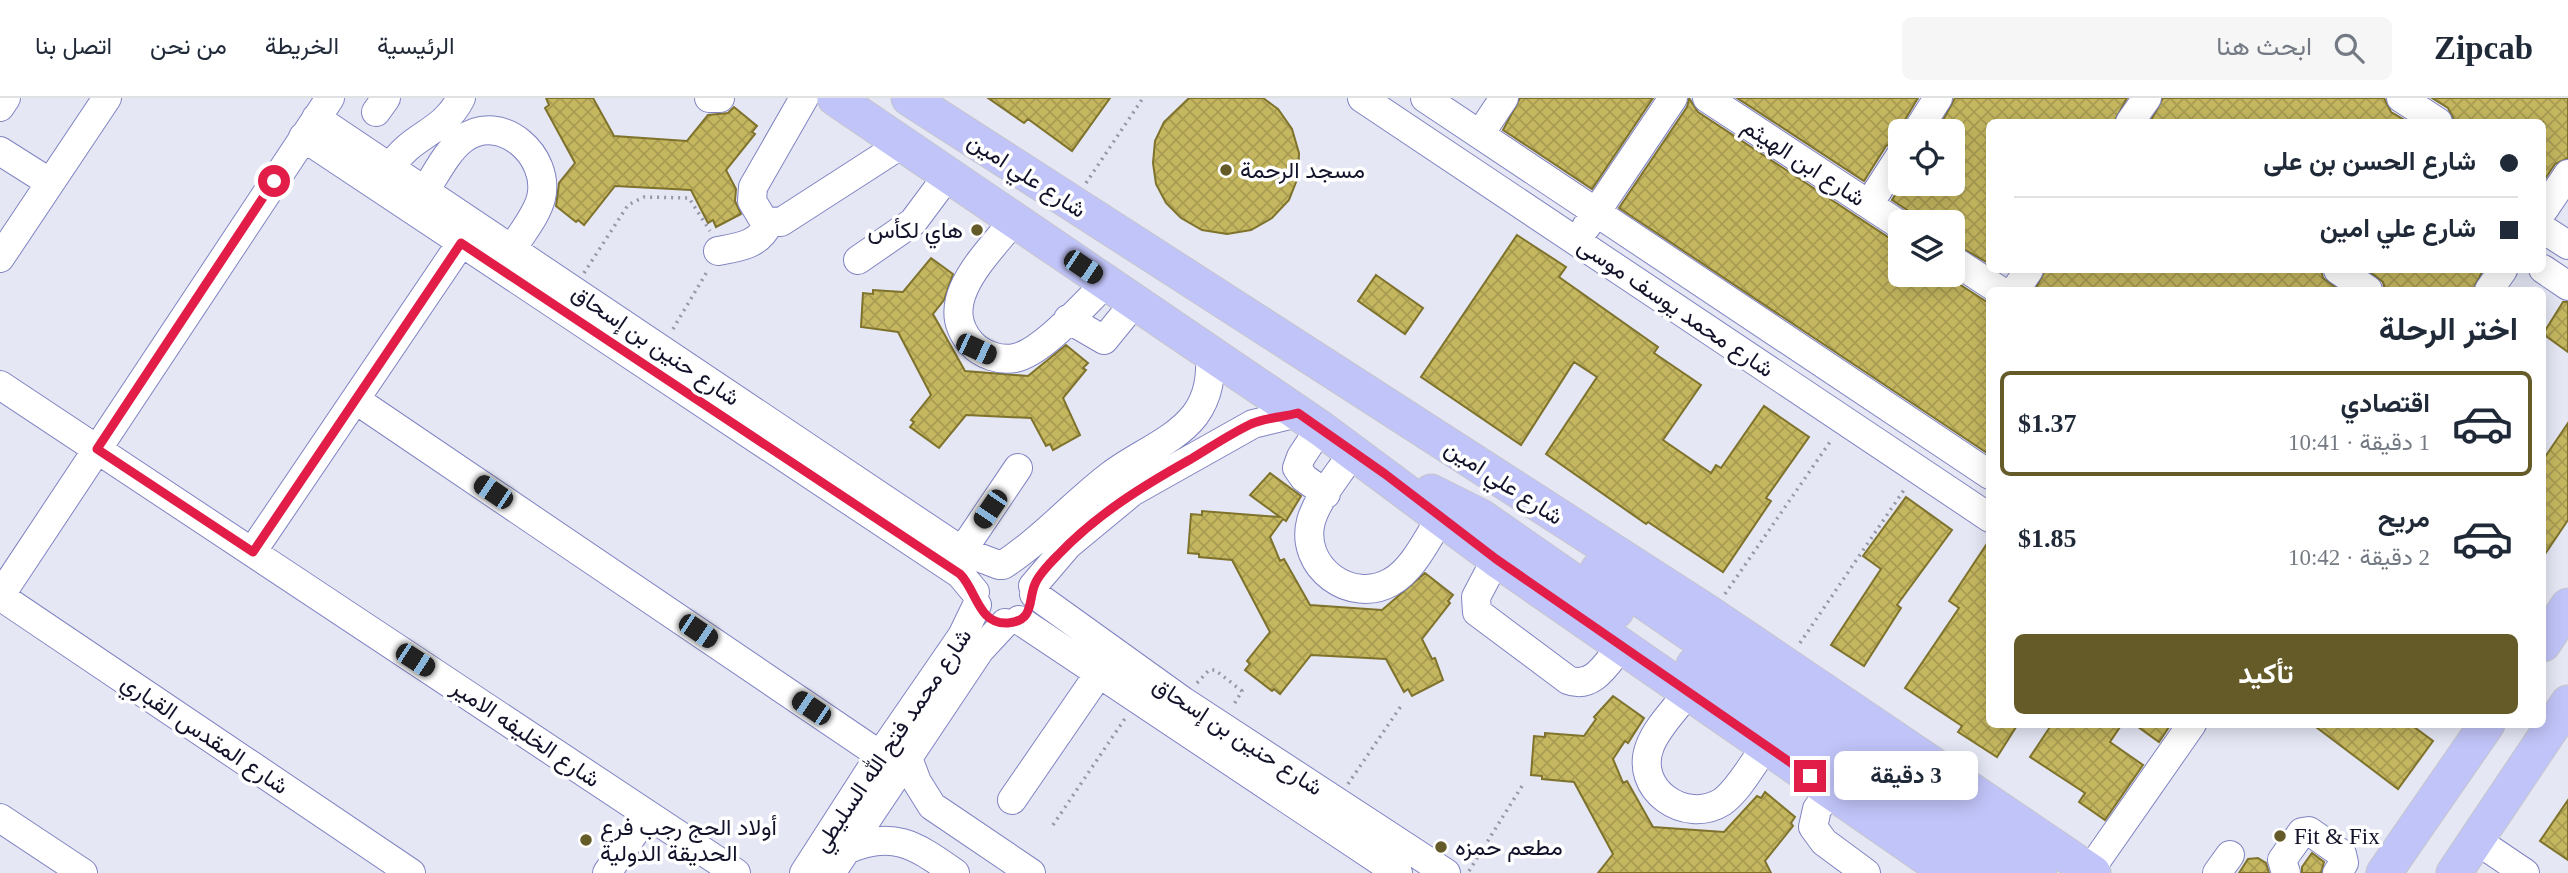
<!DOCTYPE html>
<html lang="ar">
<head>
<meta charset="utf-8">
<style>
  body { margin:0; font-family:"Times New Roman",Vazirmatn,serif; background:#f6f6f7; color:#1f2937; direction:rtl; height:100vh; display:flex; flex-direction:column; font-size:26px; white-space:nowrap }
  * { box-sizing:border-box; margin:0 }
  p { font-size:23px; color:#747a83 }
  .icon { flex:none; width:38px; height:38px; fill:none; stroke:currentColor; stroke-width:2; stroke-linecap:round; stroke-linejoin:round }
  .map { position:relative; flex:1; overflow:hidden; direction:ltr }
  .panel { position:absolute; left:1986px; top:189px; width:560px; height:441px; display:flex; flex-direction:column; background:#fff; border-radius:10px; box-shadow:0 4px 18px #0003; direction:rtl }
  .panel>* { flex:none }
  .guide { position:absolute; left:1986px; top:21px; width:560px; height:154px; border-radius:10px; box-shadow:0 4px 18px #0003; direction:rtl; display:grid; align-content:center; height:154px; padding:0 28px; background:#fff }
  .tools { position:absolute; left:1888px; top:21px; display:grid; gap:14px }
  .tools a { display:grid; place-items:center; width:77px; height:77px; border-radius:10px; background:#fff; box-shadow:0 4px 18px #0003; font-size:35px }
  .end { position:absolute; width:32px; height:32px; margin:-16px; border:9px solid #e11d48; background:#fff; box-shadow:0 0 0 4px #fff }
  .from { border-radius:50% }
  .bubble { position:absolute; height:49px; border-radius:10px; background:#fff; box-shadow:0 4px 18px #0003; font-size:23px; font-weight:700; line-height:49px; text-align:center; direction:rtl }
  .car { position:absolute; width:21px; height:42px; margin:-21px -10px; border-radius:9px; box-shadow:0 0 5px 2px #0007; background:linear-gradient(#222 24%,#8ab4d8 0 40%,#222 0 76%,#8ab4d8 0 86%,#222 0) }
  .guide b { display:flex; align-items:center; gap:24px; height:66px; font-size:26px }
  .guide b+b { border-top:2px solid #e0e1e3 }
  .guide i { width:18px; height:18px; background:#1f2937 }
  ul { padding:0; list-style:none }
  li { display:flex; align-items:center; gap:21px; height:105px; margin:0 14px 10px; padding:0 14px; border:4px solid transparent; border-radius:10px }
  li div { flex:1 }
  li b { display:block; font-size:26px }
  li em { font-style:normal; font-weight:700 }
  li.current { border-color:#645b28 }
  li>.icon { width:63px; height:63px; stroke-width:1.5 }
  h2 { padding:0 28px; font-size:32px; line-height:84px }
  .primary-button { display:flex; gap:14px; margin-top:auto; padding:14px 28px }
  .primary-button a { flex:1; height:80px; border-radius:10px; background:#645b28; color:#fff; font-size:28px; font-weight:700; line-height:80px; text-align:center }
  header { display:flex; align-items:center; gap:42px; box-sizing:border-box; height:98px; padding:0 35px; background:#fff; border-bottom:2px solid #e0e1e3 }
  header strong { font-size:33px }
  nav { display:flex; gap:38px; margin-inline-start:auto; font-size:24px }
  .search { width:490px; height:63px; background:#f6f6f7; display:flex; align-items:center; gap:18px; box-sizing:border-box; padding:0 24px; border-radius:10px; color:#747a83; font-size:26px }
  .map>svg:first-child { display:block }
  .building { fill:url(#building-cross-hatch); stroke:#7e722c; stroke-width:2 }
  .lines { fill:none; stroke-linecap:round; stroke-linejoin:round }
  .minor-casing { stroke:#8084c1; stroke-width:30 }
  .major-casing { stroke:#c6c6cc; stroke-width:37 }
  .path { stroke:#9597a8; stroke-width:3.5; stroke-dasharray:2 5; stroke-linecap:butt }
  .minor { stroke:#fff; stroke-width:28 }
  .major { stroke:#c1c4f8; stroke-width:35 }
  .route { stroke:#e11d48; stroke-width:9 }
  .poi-dot { fill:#645b28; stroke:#fff; stroke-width:2.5 }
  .labels { text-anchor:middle; stroke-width:7; stroke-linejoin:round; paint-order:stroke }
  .street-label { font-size:23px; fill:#12132a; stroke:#fff }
  .poi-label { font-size:23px; fill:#12132a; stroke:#fff; text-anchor:start }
</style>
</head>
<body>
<header>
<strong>Zipcab</strong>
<div class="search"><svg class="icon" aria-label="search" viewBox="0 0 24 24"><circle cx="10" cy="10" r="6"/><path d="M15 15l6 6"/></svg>ابحث هنا</div>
<nav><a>الرئيسية</a><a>الخريطة</a><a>من نحن</a><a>اتصل بنا</a></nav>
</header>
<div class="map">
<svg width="2568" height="775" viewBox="0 0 2568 775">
  <defs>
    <pattern id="building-cross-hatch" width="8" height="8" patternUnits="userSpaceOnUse" patternTransform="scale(1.75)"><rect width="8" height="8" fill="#c5b75f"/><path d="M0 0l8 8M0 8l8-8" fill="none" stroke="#a89c53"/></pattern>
  </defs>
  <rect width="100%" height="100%" fill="#e5e7f5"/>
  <!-- building -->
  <path class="building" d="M 546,0 L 593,0 L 614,38 L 687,43 L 708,17 L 728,15 L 734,9 L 757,28 L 752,34 L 755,36 L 726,72 L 736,91 L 735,103 L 741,116 L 716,129 L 713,122 L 708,125 L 691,92 L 615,88 L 584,127 L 578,122 L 576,124 L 556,108 L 559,85 L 575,65 L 545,10 L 549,7 Z
    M 988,0 L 1110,0 L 1072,53 L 1028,21 L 1024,25 Z
    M 1189,0 L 1263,0 L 1278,11 L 1292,31 L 1299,55 L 1298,79 L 1289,102 L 1272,120 L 1251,132 L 1227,136 L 1202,132 L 1181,120 L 1166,105 L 1156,86 L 1153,65 L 1155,43 L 1164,24 Z
    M 1520,0 L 1653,0 L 1592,91 L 1503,32 Z
    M 1689,0 L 1698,14 L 1891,141 L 1900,143 L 1900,177 L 1945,177 L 1990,206 L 1990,357 L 1619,110 L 1687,9 Z
    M 1737,0 L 1918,0 L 1903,25 L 1900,41 L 1886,48 L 1864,83 Z
    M 1955,0 L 2127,0 L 2114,24 L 1990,24 L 1990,166 L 1953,145 L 1953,124 L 1916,124 L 1910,114 L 1892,102 L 1902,86 L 1953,86 L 1953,33 L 1937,33 Z
    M 2163,0 L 2384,0 L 2391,14 L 2408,24 L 2150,24 Z
    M 2432,0 L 2568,0 L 2568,60 L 2555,66 L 2543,84 L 2543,24 L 2455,24 L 2448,10 Z
    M 1517,137 L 1566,169 L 1559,179 L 1658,249 L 1654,255 L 1701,287 L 1663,342 L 1711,375 L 1716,367 L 1721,370 L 1764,308 L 1809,339 L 1766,400 L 1771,403 L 1723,474 L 1648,424 L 1646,426 L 1546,356 L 1597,279 L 1574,264 L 1521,347 L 1421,279 Z
    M 931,160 L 953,176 L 944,202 L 933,216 L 965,273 L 1028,278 L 1066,247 L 1088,265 L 1083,270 L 1086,272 L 1063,300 L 1080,337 L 1053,352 L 1050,346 L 1046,348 L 1031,320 L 966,317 L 939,350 L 910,329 L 914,324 L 911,322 L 931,297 L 898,234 L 861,229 L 863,195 L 873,196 L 873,192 L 903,194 Z
    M 2045,172 L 2321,172 L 2323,180 L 2339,192 L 2035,192 Z
    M 2367,172 L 2483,172 L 2473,192 L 2385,192 L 2383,184 Z
    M 1376,177 L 1423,210 L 1405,236 L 1358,203 Z
    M 2563,204 L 2568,204 L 2568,254 L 2543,236 Z
    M 2568,325 L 2568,422 L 2543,459 L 2543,362 Z
    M 1270,375 L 1301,398 L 1286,423 L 1283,421 L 1270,439 L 1280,463 L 1284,461 L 1310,507 L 1382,512 L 1425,475 L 1453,497 L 1448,503 L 1450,505 L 1422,541 L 1432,561 L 1435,560 L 1443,582 L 1412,598 L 1408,591 L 1404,594 L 1386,561 L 1311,557 L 1280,596 L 1274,591 L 1272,593 L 1245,572 L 1250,566 L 1247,563 L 1270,534 L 1232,462 L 1199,459 L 1199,456 L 1188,455 L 1191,416 L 1202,417 L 1202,413 L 1280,419 L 1250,397 Z
    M 1906,399 L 1952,432 L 1897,507 L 1901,510 L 1864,568 L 1831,547 L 1881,471 L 1863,458 Z
    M 1990,441 L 1990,626 L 2018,626 L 1997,659 L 1958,634 L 1962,628 L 1905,590 L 1959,510 L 1949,503 Z
    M 1613,598 L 1644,620 L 1628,645 L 1625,643 L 1613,661 L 1623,685 L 1627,683 L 1653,729 L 1724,734 L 1757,698 L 1761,700 L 1765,694 L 1795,719 L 1791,725 L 1793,728 L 1765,763 L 1771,775 L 1598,775 L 1613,756 L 1574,684 L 1542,681 L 1542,678 L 1531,677 L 1534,638 L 1545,639 L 1545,635 L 1584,638 L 1596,621 L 1594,619 Z
    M 2052,626 L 2122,626 L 2110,644 L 2143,667 L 2105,722 L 2079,704 L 2085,695 L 2030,659 Z
    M 2134,626 L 2171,626 L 2159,644 Z
    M 2312,626 L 2410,626 L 2433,643 L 2398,691 Z
    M 2568,702 L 2568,762 L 2540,743 Z
    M 2312,755 L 2324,764 L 2321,775 L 2302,775 L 2302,769 Z
    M 2258,760 L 2266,765 L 2269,775 L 2239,775 L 2248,761 Z"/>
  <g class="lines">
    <defs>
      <path id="minor" d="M 330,0 L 0,498 L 411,775
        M 709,0 L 720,0
        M 804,0 L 753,89 L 752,103 L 764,123 L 781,124 L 902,46
        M 1362,0 L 1990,420
        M 1425,0 L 1990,377
        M 1707,0 L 1900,127
        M 2401,0 L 2438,24
        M 0,9 L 6,0
        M 376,14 L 386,0
        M 316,20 L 962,453 L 999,467
        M 2130,24 L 2147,0
        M 1917,33 L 1938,0
        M 1480,36 L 1504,0
        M 303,39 L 960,476 L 975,494
        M 0,53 L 49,84
        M 390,70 C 412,35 442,37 461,0
        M 425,93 C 436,76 447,53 463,41 C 501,13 551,58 541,100 C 537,117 521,136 512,151
        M 1869,106 L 1900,58
        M 2543,113 L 2568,76
        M 1014,122 C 988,156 934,203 971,245 C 982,257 1000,263 1015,260 C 1043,254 1085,205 1106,185
        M 1586,129 L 1673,0
        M 2543,131 L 2568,147
        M 718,153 C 740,149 759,147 769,125
        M 0,160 L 107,0
        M 858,162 L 913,124 L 948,77
        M 1953,162 L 1999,192
        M 2543,171 L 2568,188
        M 2338,172 L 2368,192
        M 2015,192 L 2029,172
        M 2489,192 L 2503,172
        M 1068,221 L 1104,242 L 1135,204
        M 0,287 L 736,775
        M 356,302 L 880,657
        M 1320,330 L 1301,359 L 1297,370 L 1304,380 L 1326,396
        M 1353,354 C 1340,375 1318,399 1311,423 C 1299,469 1351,507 1391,484 C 1413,472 1427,441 1440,421
        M 962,453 L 1018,370
        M 252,454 L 461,145
        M 1496,461 L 1476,499 L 1477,514 L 1568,582 C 1593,592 1607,565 1621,548
        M 1003,467 C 1043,441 1074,405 1111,377 C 1137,357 1175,343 1195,317 C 1209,298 1211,278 1210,255
        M 1033,488 L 1068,447 L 1132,394 L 1253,326 L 1298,315
        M 1034,496 L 1183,603 L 1446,775
        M 1019,522 L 1398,775
        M 1688,594 C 1676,611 1657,629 1650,648 C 1633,691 1685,727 1722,704 C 1739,692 1753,665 1766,648
        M 908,660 L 917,684 L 932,708 L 1031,775
        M 1832,692 L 1817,711 L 1813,729 L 1824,744 L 1866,775
        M 1012,702 L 1100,574
        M 0,720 L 83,775
        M 2476,742 L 2525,775
        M 846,752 C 894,731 916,748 955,775
        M 2090,772 L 2192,626
        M 607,775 L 647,716
        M 804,775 L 880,657 L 962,538 L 977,507
        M 831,775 L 980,552 L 1005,525
        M 2217,775 L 2230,757
        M 2286,775 L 2282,762 L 2302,734 L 2309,733 L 2342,756 L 2344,765 L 2337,775"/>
      <path id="major" d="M 835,0 L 1320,330 L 1496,461 L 1949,775
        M 909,0 L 1710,516 L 2093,775
        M 1431,394 L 1481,419 L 1616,513
        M 1598,472 L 2039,775
        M 2543,546 L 2568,508
        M 1694,567 L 1994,775
        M 2384,775 L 2487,626
        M 2454,775 L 2568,605"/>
    </defs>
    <!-- minor casing -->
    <use href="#minor" class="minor-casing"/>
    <!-- major casing -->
    <use href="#major" class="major-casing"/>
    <!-- path -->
    <path class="path" d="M 1086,85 L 1143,0
      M 584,175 L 628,107 L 644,99 L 689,100 L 710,133
      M 673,231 L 708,172
      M 1725,496 L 1832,341
      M 1800,545 L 1906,389
      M 1197,585 L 1209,572 L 1215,572 L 1242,593 L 1233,608
      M 1348,686 L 1401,608
      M 1053,727 L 1126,619
      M 1469,773 L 1522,688"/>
    <!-- minor -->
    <use href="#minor" class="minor"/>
    <!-- major -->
    <use href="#major" class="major"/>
  </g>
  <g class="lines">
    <!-- route -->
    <path class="route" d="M 274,83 L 97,351 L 253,454 L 461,145 L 960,476 C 977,493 978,527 1008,525 C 1035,523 1028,501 1035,486 C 1039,476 1050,465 1058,457 C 1097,416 1143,388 1191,361 C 1211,349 1230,336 1251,326 C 1265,320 1283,319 1298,315 L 1385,376 L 1496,461 L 1810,678"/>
  </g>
  <!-- markers -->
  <g class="poi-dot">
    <circle cx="1226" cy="72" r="7"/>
    <circle cx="977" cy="132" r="7"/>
    <circle cx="2280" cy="738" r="7"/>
    <circle cx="586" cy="742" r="7"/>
    <circle cx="1441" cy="749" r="7"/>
  </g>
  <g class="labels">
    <!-- street labels -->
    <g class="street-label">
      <text transform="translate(1804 64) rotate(33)" y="8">شارع ابن الهيثم</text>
      <text transform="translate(1027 77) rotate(33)" y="8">شارع علي امين</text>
      <text transform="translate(1676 209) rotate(34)" y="8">شارع محمد يوسف موسى</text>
      <text transform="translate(656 247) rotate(34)" y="8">شارع حنين بن إسحاق</text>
      <text transform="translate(1504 384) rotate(33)" y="8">شارع علي امين</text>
      <text transform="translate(526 635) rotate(34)" y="8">شارع الخليفه الامير</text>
      <text transform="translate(205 636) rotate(34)" y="8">شارع المقدس القباري</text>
      <text transform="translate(1238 638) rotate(33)" y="8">شارع حنين بن إسحاق</text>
      <text transform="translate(892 642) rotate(-56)" y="8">شارع محمد فتح الله السليطي</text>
    </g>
    <!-- poi labels -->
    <g class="poi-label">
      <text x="1240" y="80">مسجد الرحمة</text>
      <text x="963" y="140" text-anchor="end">هاي لكأس</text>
      <text x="600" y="737">أولاد الحج رجب فرع<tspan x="600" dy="26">الحديقة الدولية</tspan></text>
      <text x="2294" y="746">Fit &amp; Fix</text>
      <text x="1455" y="757">مطعم حمزه</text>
    </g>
  </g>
</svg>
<div class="tools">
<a><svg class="icon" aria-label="locate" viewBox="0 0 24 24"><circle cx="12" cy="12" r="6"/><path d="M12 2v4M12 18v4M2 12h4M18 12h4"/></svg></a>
<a><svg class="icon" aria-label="layers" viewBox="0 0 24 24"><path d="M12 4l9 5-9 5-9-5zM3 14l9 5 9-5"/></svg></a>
</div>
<i class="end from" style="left:274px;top:83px"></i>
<i class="end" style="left:1810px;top:678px"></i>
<div class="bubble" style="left:1834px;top:653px;width:144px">3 دقيقة</div>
<i class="car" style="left:1083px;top:169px;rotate:124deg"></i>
<i class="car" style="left:976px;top:251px;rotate:115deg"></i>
<i class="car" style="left:493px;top:394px;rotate:304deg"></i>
<i class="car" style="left:990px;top:411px;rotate:214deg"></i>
<i class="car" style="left:698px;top:533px;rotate:124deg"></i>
<i class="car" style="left:415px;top:562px;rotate:123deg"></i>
<i class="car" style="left:811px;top:610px;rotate:304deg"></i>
<div class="guide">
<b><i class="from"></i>شارع الحسن بن على</b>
<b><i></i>شارع علي امين</b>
</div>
<section class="panel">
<h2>اختر الرحلة</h2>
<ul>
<li class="current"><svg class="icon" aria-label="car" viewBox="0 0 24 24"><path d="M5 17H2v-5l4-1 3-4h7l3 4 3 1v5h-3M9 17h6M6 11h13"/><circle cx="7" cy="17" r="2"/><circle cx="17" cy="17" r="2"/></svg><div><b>اقتصادي</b><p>1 دقيقة · 10:41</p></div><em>$1.37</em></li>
<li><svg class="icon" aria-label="car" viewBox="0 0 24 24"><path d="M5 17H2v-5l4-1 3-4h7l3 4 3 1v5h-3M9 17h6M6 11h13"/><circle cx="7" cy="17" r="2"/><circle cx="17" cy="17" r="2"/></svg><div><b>مريح</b><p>2 دقيقة · 10:42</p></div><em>$1.85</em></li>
</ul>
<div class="primary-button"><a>تأكيد</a></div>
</section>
</div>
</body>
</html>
